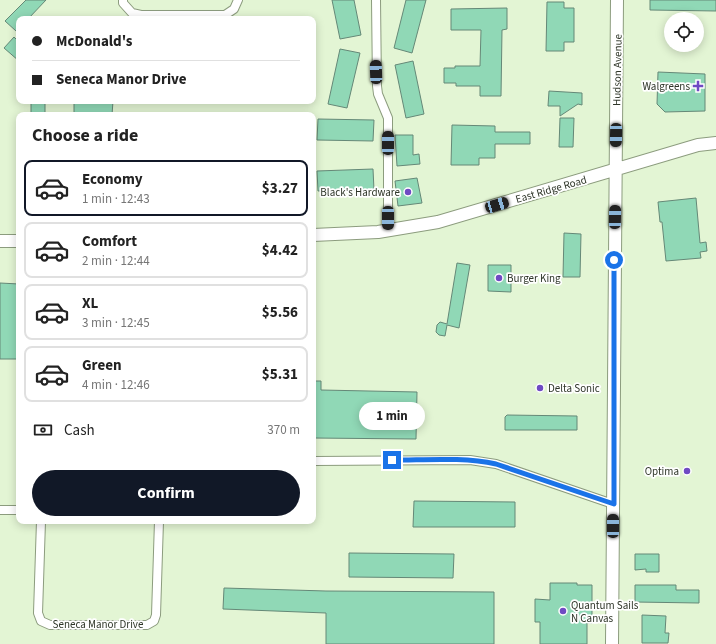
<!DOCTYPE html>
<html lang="en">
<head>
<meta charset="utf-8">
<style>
  body { margin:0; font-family:"Source Sans 3",sans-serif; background:#f6f6f6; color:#222; height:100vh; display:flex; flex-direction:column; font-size:15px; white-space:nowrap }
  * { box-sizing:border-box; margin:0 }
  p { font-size:13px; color:#767676 }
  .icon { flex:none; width:22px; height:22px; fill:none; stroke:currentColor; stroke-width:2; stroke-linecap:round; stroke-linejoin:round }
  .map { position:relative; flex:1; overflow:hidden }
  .side { position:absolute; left:16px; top:112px; width:300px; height:412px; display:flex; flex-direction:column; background:#fff; border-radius:8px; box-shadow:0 2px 10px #0003 }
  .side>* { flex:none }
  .banner { position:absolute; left:16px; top:16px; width:300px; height:88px; border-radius:8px; box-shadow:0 2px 10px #0003; display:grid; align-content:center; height:88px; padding:0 16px; background:#fff }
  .tools { position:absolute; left:664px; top:12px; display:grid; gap:8px }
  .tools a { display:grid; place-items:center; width:40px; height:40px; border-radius:50%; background:#fff; box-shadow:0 2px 10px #0003; font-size:20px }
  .end { position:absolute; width:18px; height:18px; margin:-9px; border:5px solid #1a73e8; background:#fff; box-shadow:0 0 0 2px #fff }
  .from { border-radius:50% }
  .bubble { position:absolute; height:28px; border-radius:14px; background:#fff; box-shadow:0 2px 10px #0003; font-size:13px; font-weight:700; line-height:28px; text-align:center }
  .car { position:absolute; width:12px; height:24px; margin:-12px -6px; border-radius:5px; box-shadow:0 0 3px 1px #0007; background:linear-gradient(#222 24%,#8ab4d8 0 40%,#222 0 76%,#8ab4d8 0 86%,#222 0) }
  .banner b { display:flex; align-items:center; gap:14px; height:38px; font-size:15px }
  .banner b+b { border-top:1px solid #e0e0e0 }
  .banner i { width:10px; height:10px; background:#222 }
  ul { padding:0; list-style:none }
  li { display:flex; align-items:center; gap:12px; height:56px; margin:0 8px 6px; padding:0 8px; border:2px solid #e0e0e0; border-radius:8px }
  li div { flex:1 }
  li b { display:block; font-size:15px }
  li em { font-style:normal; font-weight:700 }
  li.active { border-color:#111827 }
  li>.icon { width:36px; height:36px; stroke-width:1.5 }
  h2 { padding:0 16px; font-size:18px; line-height:48px }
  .pay { display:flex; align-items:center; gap:10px; height:44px; padding:0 16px; font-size:15px }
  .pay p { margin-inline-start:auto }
  .primary-button { display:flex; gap:8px; margin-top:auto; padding:8px 16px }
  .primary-button a { flex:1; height:46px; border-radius:24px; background:#111827; color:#fff; font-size:16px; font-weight:700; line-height:46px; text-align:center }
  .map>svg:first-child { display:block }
  .building { fill:#90d8b6; stroke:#658877 }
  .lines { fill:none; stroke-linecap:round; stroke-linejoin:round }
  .street-casing { stroke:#8c9c7e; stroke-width:10 }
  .secondary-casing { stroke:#8c9c7e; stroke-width:14 }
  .street { stroke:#fff; stroke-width:8 }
  .secondary { stroke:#fff; stroke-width:12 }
  .route { stroke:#1a73e8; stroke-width:5 }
  .poi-dot { fill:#6f4ac3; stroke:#fff; stroke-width:1.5 }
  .labels { text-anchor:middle; stroke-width:3.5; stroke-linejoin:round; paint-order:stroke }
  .street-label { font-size:11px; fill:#2f3629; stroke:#fff }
  .poi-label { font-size:11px; fill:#2f3629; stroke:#fff; text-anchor:end }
</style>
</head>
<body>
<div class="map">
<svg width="716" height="644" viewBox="0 0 716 644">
  <rect width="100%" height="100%" fill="#e3f5d4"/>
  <!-- building -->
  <path class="building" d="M 26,0 L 46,0 L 28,19 L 19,19 L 19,28 L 16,31 L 5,21 Z
    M 332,0 L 354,0 L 361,35 L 340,39 Z
    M 406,0 L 426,0 L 412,53 L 394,48 Z
    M 650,0 L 716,0 L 716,11 L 650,10 Z
    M 547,2 L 564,2 L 564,8 L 574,8 L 574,42 L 564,42 L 564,51 L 546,51 Z
    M 507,8 L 507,29 L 502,30 L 501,96 L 480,96 L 480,86 L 456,86 L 456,83 L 444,83 L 444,68 L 455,68 L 455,66 L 480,66 L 481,30 L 451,30 L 451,9 Z
    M 14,37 L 19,42 L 19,61 L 4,48 Z
    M 340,49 L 360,53 L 347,108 L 328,104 Z
    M 413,61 L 424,114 L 406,118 L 395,65 Z
    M 658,72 L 705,74 L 705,111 L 665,112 L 657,104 Z
    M 549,91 L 582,93 L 582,105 L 578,104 L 560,116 L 560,106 L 548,106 Z
    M 31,101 L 45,101 L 45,115 L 31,115 Z
    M 74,101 L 113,101 L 112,115 L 74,115 Z
    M 560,118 L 574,118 L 573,147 L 559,147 Z
    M 318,119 L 374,120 L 373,141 L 317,140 Z
    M 452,125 L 495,126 L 495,132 L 530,132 L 530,144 L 495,144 L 495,158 L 479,158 L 479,165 L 451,165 Z
    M 395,135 L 413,135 L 413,155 L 419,154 L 420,164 L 397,166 Z
    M 373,169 L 374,190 L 318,191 L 317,171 Z
    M 417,178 L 422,203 L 398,206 L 395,181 Z
    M 696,198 L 700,243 L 706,242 L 707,251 L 700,252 L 701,258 L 666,261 L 662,222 L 660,222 L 658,202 Z
    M 564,233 L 581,234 L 580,277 L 563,277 Z
    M 457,263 L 470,265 L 459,328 L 447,325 L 445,336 L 439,335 L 436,332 L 437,325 L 440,322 L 447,324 Z
    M 488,265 L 511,265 L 511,292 L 488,291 Z
    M 0,283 L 19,284 L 19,359 L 0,359 Z
    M 313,381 L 321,381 L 321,390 L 417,392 L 416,439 L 313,438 Z
    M 507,415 L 577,416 L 577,430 L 505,430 L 505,417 Z
    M 414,501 L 515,502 L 515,527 L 413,527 Z
    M 349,553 L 454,554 L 453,578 L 349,577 Z
    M 635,554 L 659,554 L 659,572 L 646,572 L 646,569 L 635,570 Z
    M 550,583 L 577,583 L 577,585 L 592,585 L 592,623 L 587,623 L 587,644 L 540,644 L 540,622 L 535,622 L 535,599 L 550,600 Z
    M 635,585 L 676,585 L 676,590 L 699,590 L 699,603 L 635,602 Z
    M 224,588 L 326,591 L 494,592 L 494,644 L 326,644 L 326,613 L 223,609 Z
    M 642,615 L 666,616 L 665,633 L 669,633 L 668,643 L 642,643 Z"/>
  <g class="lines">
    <defs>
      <path id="street" d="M 123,0 L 123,3 L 132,13 L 141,15 L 225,15 L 234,9 L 238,0
        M 376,0 L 377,86 L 378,94 L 388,118 L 388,230
        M 313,461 L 470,460 L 496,464 L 613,504
        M 0,510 L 19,510
        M 41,521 L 38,613 L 41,621 L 50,625 L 147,625 L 154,621 L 156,615 L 159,521"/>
      <path id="secondary" d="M 313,235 L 378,232 L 438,222 L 698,145 L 716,143
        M 0,241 L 19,241
        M 612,644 L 617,0"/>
    </defs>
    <!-- street casing -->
    <use href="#street" class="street-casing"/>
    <!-- secondary casing -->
    <use href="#secondary" class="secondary-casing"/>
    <!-- street -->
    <use href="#street" class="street"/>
    <!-- secondary -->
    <use href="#secondary" class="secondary"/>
  </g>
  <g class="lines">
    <!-- route -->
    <path class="route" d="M 392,460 C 427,460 463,457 496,464 L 614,504 L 614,260"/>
  </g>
  <!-- markers -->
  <g class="poi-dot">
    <path d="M696 80h4v4h4v4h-4v4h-4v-4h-4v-4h4z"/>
    <circle cx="408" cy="192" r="4"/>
    <circle cx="499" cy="278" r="4"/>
    <circle cx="540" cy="388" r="4"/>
    <circle cx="687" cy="471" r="4"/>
    <circle cx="563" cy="611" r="4"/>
  </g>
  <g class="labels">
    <!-- street labels -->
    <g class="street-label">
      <text transform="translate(617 70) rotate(-89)" y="4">Hudson Avenue</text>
      <text transform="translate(551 189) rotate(-16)" y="4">East Ridge Road</text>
      <text x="98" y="628">Seneca Manor Drive</text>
    </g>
    <!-- poi labels -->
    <g class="poi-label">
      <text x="690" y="90">Walgreens</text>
      <text x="400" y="196">Black's Hardware</text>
      <text x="507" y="282" text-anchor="start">Burger King</text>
      <text x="548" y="392" text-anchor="start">Delta Sonic</text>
      <text x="679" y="475">Optima</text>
      <text x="571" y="609" text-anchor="start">Quantum Sails<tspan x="571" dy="13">N Canvas</tspan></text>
    </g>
  </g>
</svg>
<div class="tools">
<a><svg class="icon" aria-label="locate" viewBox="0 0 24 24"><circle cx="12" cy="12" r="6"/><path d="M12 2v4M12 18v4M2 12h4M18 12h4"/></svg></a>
</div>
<i class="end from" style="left:614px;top:260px"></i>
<i class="end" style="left:392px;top:460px"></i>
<div class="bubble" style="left:359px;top:402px;width:66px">1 min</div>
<i class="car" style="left:376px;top:72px;rotate:358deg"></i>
<i class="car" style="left:616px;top:135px;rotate:181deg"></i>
<i class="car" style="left:388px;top:143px;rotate:0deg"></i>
<i class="car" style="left:497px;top:205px;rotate:74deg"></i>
<i class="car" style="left:615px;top:217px;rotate:1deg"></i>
<i class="car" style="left:388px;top:218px;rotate:180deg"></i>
<i class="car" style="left:613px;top:526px;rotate:0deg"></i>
<div class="banner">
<b><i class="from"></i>McDonald's</b>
<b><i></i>Seneca Manor Drive</b>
</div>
<section class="side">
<h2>Choose a ride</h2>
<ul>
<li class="active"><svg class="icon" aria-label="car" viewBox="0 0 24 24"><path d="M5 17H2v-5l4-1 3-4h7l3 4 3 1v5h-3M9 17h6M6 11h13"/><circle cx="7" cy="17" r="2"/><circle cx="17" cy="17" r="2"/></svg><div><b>Economy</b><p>1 min · 12:43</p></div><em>$3.27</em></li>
<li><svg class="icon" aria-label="car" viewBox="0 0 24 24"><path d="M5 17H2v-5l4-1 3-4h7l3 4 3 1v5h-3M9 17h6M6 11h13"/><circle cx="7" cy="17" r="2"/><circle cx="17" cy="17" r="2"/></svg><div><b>Comfort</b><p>2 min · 12:44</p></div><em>$4.42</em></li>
<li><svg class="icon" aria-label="car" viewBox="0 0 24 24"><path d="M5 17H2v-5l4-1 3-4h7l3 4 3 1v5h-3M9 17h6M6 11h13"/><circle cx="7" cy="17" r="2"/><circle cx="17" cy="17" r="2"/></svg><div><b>XL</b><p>3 min · 12:45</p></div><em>$5.56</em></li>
<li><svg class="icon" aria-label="car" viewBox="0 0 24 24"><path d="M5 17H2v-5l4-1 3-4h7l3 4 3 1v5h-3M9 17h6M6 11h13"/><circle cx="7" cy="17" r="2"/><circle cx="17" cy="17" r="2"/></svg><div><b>Green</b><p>4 min · 12:46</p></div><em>$5.31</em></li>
</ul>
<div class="pay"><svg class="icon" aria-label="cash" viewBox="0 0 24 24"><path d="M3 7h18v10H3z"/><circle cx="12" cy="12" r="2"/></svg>Cash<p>370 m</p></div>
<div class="primary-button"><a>Confirm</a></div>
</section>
</div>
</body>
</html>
